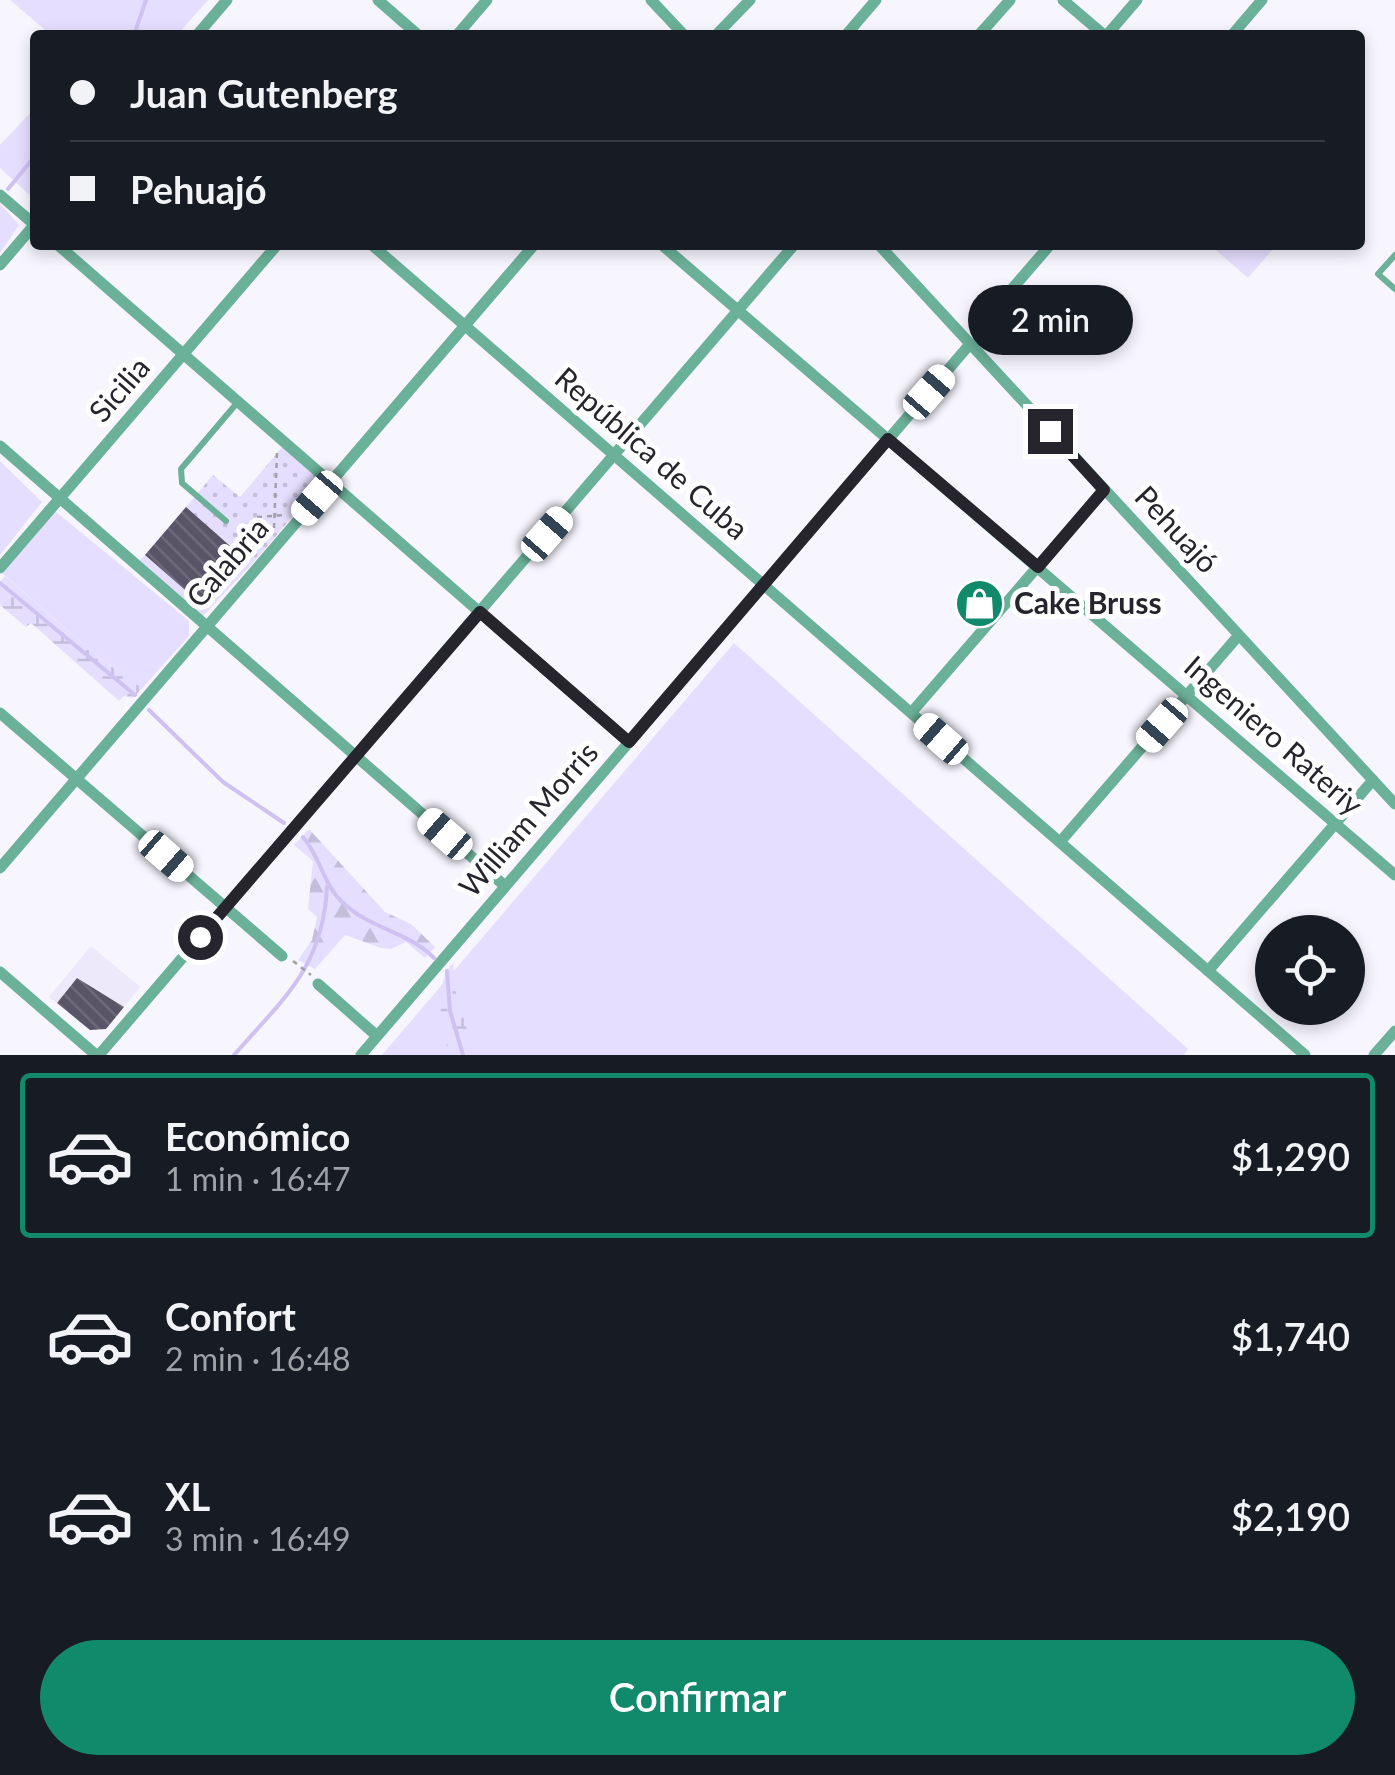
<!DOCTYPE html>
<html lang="es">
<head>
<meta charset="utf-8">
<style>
  body { margin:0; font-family:Lato,sans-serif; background:#20242c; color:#f1f3f6; height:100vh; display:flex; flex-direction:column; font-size:38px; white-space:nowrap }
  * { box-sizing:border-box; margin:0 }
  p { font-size:32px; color:#9ea1a6 }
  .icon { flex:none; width:55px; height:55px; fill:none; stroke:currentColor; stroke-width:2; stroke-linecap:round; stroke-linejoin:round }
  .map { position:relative; height:1055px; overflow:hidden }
  .details { display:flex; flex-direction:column; background:#171b24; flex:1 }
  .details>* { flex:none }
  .hud { position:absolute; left:30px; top:30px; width:1335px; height:220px; border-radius:10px; box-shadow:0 5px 15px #0003; display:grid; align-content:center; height:220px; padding:0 40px; background:#171b24 }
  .fabs { position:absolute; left:1255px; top:915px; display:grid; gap:20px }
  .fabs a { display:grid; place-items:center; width:110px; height:110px; border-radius:50%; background:#171b24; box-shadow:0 5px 15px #0003; font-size:50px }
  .end { position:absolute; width:45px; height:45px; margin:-22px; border:12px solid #26242c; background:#fff; box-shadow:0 0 0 5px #fff }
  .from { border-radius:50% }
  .bubble { position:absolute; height:70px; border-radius:35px; background:#171b24; box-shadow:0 5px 15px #0003; font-size:32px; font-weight:600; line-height:70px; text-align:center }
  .car { position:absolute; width:30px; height:60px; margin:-30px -15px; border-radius:12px; box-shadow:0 0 8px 2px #0007; background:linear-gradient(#fff 24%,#345 0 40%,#fff 0 76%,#345 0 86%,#fff 0) }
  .hud b { display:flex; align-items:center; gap:35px; height:95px; font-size:38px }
  .hud b+b { border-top:2px solid #363941 }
  .hud i { width:25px; height:25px; background:#f1f3f6 }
  ul { padding:18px 0 0; list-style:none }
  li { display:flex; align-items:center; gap:30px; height:165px; margin:0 20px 15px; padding:0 20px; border:5px solid transparent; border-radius:10px }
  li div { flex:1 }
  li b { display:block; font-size:38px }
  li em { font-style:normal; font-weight:600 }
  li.selected { border-color:#118a6c }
  li>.icon { width:90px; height:90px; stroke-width:1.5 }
  .cta { display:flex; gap:20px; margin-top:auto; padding:20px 40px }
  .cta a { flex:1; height:115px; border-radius:60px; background:#118a6c; color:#fff; font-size:40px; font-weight:600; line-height:115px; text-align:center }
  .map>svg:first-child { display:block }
  .built { fill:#ede8fa }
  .grass { fill:#e6defe }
  .forest { fill:url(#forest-firs) }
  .wetland { fill:url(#wetland-marsh) }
  .park { fill:url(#park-dots) }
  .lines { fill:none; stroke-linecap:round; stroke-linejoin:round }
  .stream { stroke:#cfc2f3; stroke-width:4 }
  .building { fill:url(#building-back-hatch) }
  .path { stroke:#a2a0a9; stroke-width:2.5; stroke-dasharray:5 5; stroke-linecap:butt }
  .lane { stroke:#6bb098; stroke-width:6 }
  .street { stroke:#6bb098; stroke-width:11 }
  .route { stroke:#26242c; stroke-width:12 }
  .labels { text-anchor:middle; stroke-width:10; stroke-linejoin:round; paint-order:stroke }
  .street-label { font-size:30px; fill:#26242c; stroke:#fff }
  .poi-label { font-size:30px; font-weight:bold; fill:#26242c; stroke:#fff; text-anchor:start }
</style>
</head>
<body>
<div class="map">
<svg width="1395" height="1055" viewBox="0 0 1395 1055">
  <defs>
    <pattern id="forest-firs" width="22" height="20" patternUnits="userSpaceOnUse" patternTransform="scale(2.5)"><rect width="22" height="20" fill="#e6defe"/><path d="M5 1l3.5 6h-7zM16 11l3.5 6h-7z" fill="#c5beda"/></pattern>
    <pattern id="wetland-marsh" width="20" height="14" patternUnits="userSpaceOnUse" patternTransform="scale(2.5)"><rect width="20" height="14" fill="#e6defe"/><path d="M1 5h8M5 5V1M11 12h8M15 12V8" fill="none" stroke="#c5beda"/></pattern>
    <pattern id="park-dots" width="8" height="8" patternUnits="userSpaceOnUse" patternTransform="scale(2.5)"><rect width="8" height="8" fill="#e6defe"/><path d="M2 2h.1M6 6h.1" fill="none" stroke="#c5beda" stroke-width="1.8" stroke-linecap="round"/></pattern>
    <pattern id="building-back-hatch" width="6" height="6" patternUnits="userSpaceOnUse" patternTransform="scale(2.5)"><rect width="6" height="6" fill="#595467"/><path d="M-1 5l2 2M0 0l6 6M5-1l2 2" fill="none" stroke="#6d6979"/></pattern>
  </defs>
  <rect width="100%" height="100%" fill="#f7f5fe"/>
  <!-- built -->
  <path class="built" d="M 91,946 L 140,987 L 106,1029 L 90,1030 L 49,997 Z"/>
  <!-- grass -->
  <path class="grass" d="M 10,0 L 208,0 L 177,35 L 51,35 Z
    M 35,108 L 35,200 L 0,168 L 0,145 Z
    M 0,204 L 19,225 L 0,253 Z
    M 1210,245 L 1266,245 L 1272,250 L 1248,278 Z
    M 0,461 L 42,502 L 0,555 Z
    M 55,511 L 189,621 L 189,636 L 146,684 L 104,662 L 2,573 Z
    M 145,555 L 201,603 L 207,603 L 245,559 L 252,564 L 203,616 L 137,563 Z
    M 734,643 L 1188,1049 L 1184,1055 L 382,1055 Z"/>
  <!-- forest -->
  <path class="forest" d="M 309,829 L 385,912 L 411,924 L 435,947 L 425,958 L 406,942 L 391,949 L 381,948 L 345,935 L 315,969 L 298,960 L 312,940 L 317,917 L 308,909 L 313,861 L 294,845 Z"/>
  <!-- wetland -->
  <path class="wetland" d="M 5,576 L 104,662 L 146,684 L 133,698 L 124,696 L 119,701 L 31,623 L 26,627 L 0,605 L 0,582 Z
    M 453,963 L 456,994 L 475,1055 L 448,1051 C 442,1021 432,988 453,963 Z"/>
  <!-- park -->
  <path class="park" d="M 283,446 L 320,479 L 320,484 L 252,564 L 186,507 L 213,475 L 240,497 Z"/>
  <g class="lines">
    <!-- stream -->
    <path class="stream" d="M 134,35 L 146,0
      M 8,189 L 35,156
      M 0,583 L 135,695
      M 149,710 L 223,782 L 284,823
      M 303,837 C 321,858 323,884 342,902 C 370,929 407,931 434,958
      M 447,971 L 450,1011 L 463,1055
      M 234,1055 C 284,998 323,967 327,887"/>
  </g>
  <!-- building -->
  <path class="building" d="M 186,507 L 245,559 L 207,603 L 200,603 L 145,555 Z
    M 77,978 L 124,1007 L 106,1029 L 90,1030 L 57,1003 Z"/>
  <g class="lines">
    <!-- path -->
    <path class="path" d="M 257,517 L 285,515
      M 274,528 L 277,453
      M 293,961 L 311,975"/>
    <!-- lane -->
    <path class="lane" d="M 1395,255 L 1378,274 L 1395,289
      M 226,521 L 182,483 L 181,469 L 237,403"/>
    <!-- street -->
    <path class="street" d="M 378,0 L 418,35
      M 651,0 L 684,35
      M 1063,0 L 1104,35
      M 197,35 L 227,0
      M 457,35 L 487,0
      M 716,35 L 750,0
      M 846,35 L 876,0
      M 979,35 L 1010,0
      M 1107,35 L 1137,0
      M 1232,35 L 1262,0
      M 0,195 L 35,225
      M 58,245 L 629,742
      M 372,245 L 1305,1055
      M 662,245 L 1395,875
      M 879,245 L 1395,804
      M 0,265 L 35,224
      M 998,305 L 1050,245
      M 0,446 L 505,886
      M 0,568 L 277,245
      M 0,713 L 282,956
      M 911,713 L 1104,490
      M 1060,842 L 1239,635
      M 0,868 L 534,245
      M 1208,971 L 1373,780
      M 0,972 L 96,1055
      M 318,984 L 377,1036
      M 99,1055 L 794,245
      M 361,1055 L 970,344
      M 1374,1055 L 1395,1031"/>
  </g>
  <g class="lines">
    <!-- route -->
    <path class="route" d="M 200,937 L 480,612 L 629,742 L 888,439 L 1038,567 L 1104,490 L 1050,431"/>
  </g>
  <!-- icons -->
  <defs>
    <symbol id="shop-disc" viewBox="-11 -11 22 22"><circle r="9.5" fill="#118a6c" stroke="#fff"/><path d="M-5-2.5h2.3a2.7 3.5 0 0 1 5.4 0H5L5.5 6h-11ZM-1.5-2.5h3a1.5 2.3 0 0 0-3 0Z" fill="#fff"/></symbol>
  </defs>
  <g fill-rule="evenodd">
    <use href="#shop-disc" x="952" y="576" width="55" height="55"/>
  </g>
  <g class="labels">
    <!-- street labels -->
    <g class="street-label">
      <text transform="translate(120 390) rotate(-49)" y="10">Sicilia</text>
      <text transform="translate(651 454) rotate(41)" y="10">República de Cuba</text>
      <text transform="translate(1176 530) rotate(47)" y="10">Pehuajó</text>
      <text transform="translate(228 563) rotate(-49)" y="10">Calabria</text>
      <text transform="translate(1273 736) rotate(41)" y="10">Ingeniero Rateriy</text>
      <text transform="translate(529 820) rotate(-49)" y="10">William Morris</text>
    </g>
    <!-- poi labels -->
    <g class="poi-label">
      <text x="1014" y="614">Cake Bruss</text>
    </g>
  </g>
</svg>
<div class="fabs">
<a><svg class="icon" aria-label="locate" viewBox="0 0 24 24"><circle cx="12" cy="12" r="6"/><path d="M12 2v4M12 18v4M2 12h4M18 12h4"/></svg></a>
</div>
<i class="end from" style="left:200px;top:937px"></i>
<i class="end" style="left:1050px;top:431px"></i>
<div class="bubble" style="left:968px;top:285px;width:165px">2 min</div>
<i class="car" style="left:929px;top:392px;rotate:41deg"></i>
<i class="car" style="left:317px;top:498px;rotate:221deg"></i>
<i class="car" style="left:547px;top:534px;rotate:41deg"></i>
<i class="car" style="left:1162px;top:725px;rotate:221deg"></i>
<i class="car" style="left:941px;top:739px;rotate:311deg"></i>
<i class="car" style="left:445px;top:834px;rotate:311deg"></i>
<i class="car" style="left:166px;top:856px;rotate:131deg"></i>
<div class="hud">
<b><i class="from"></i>Juan Gutenberg</b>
<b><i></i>Pehuajó</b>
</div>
</div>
<section class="details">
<ul>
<li class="selected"><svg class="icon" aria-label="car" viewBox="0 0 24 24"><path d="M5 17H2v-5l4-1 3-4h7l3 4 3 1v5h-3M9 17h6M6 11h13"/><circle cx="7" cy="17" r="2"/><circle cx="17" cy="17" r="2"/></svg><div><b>Económico</b><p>1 min · 16:47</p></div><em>$1,290</em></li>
<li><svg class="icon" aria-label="car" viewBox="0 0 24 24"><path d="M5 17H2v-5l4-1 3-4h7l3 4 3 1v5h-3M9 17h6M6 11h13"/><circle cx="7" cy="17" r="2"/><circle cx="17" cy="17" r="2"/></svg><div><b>Confort</b><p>2 min · 16:48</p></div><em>$1,740</em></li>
<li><svg class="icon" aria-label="car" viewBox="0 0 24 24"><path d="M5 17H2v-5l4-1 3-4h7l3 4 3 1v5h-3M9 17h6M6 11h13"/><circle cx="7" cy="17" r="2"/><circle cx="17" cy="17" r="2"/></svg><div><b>XL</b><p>3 min · 16:49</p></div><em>$2,190</em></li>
</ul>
<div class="cta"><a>Confirmar</a></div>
</section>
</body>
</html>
